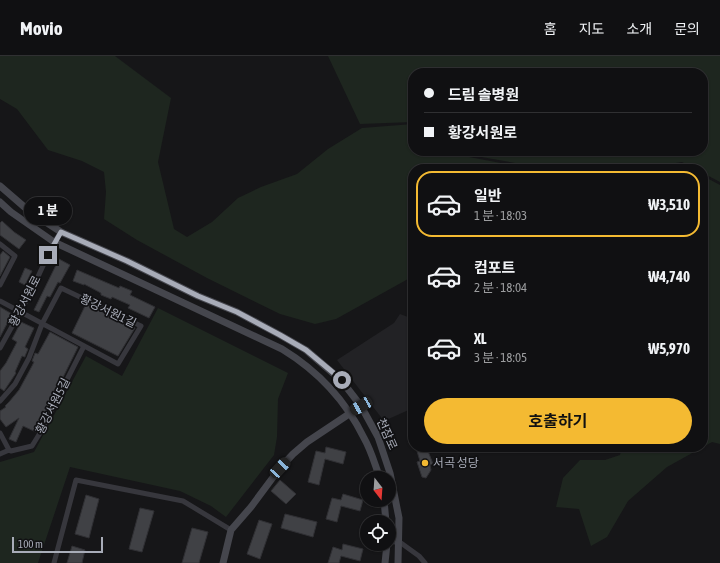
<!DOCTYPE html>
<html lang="ko">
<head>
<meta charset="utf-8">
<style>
  body { margin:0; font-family:"Asap Condensed","Noto Sans KR",sans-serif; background:#19191b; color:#f1f3f6; height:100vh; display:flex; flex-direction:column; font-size:15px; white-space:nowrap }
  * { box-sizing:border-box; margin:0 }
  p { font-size:13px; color:#9c9d9f }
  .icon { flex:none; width:22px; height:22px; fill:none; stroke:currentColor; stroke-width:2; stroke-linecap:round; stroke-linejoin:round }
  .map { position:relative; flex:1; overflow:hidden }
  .drawer { position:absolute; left:408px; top:108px; width:300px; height:288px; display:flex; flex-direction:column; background:#101012; border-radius:16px; box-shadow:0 1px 3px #0004,0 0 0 1px #303032 }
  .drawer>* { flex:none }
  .banner { position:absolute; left:408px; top:12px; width:300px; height:88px; border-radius:16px; box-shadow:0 1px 3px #0004,0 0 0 1px #303032; display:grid; align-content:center; height:88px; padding:0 16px; background:#101012 }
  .needle { width:26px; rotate:163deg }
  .buttons { position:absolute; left:360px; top:415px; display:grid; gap:8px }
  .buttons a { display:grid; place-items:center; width:36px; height:36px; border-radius:50%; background:#101012; box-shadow:0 1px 3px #0004,0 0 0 1px #303032; font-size:20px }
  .scale { position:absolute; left:12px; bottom:10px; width:91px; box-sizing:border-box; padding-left:4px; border:2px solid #a8acb8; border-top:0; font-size:11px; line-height:14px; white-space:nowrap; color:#a8acb8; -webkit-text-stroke:3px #111113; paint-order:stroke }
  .end { position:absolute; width:18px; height:18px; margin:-9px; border:5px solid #a8acb8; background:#111; box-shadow:0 0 0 2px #111 }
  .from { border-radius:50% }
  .bubble { position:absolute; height:28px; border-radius:14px; background:#101012; box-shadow:0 1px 3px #0004,0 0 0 1px #303032; font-size:13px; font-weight:700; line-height:28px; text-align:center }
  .car { position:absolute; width:12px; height:24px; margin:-12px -6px; border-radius:5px; box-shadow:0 0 3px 1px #0007; background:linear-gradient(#222 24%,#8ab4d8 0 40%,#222 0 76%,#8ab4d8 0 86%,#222 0) }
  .banner b { display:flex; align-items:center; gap:14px; height:38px; font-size:15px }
  .banner b+b { border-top:1px solid #303032 }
  .banner i { width:10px; height:10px; background:#f1f3f6 }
  ul { padding:7px 0 0; list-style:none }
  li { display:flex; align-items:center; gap:12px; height:66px; margin:0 8px 6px; padding:0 8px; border:2px solid transparent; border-radius:16px }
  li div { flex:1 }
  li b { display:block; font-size:15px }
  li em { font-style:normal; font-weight:700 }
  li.active { border-color:#f4ba32 }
  li>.icon { width:36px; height:36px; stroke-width:1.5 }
  .primary-button { display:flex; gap:8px; margin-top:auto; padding:8px 16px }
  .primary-button a { flex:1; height:46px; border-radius:24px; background:#f4ba32; color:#111; font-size:16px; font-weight:700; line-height:46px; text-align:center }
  header { display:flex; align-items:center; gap:24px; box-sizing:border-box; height:56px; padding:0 20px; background:#101012; border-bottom:1px solid #303032 }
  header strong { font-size:19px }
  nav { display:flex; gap:22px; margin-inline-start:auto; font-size:14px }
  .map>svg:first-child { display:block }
  .built { fill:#222225 }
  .green { fill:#1e261f }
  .building { fill:#404145; stroke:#303034 }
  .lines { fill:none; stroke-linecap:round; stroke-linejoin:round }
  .street { stroke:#37373d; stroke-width:5 }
  .secondary { stroke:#45464d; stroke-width:7 }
  .route { stroke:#a8acb8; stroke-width:5 }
  .poi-dot { fill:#f4ba32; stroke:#111113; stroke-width:1.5 }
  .labels { text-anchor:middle; stroke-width:3.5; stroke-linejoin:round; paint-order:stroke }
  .street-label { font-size:12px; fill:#a8acb8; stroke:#111113 }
  .poi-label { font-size:12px; fill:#a8acb8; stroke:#111113; text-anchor:start }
</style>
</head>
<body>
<header>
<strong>Movio</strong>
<nav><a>홈</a><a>지도</a><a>소개</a><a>문의</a></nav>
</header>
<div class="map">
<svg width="720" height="507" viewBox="0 0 720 507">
  <rect width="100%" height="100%" fill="#161618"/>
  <!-- built -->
  <path class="built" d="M 400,258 L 413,263 L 413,352 L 384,365 L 337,304 L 394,267 Z"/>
  <!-- green -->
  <path class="green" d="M 0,0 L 115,0 L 171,42 L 158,106 L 174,173 L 187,181 L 212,166 L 238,142 L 261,131 L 297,118 L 328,93 L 362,72 L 413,68 L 413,95 L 465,95 L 469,101 L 533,113 L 413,113 L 413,226 L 408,223 L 336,263 L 315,268 L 280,258 L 207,222 L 137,184 L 104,163 L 106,136 L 104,116 L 82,105 L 48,94 L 17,53 L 0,43 Z
    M 328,0 L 720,0 L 720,126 L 703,117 L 703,113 L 695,113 L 682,106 L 640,113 L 549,113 L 470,99 L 468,95 L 703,95 L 703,17 L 413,17 L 413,66 L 360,68 Z
    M 703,120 L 720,129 L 720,388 L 712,386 L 703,391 Z
    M 158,252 L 288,317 L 278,343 L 277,381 L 274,399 L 226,461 L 211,450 L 180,435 L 70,411 L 38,507 L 0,507 L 0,406 L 34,396 L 86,300 L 122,320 Z
    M 622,391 L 703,391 L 667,411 L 628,445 L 607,481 L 591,490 L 579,453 L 556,451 L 563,422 L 580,404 L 605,404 L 620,399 Z"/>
  <!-- building -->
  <path class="building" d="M 2,165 L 14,176 L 26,184 L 19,193 L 0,179 L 0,167 Z
    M 3,195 L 10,201 L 0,220 L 0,199 Z
    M 59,203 L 70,209 L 60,227 L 58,226 L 50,241 L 47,240 L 39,256 L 34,254 Z
    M 25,212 L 32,215 L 25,229 L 19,226 Z
    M 77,214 L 119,232 L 120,230 L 132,235 L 130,239 L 155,251 L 149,262 L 128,252 L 130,249 L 112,241 L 111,243 L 101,239 L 101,237 L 84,228 L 84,229 L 73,225 Z
    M 86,248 L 135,272 L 118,300 L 72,277 Z
    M 0,251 L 12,258 L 0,281 Z
    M 21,266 L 34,272 L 25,291 L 28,293 L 25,300 L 25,301 L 22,300 L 15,316 L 16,317 L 4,335 L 0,332 L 0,315 L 6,307 L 17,286 L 12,283 Z
    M 50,276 L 78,291 L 36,376 L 23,370 L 16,386 L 9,383 L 19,362 L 6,371 L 0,363 L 0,355 L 6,351 L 5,350 L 9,346 L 19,334 L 32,310 L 34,306 L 32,305 L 35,297 L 38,298 Z
    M 326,391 L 346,396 L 343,408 L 325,403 L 319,429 L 308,426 L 316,395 L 325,397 Z
    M 421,391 L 437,391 L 438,392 L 428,395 L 433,408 L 430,409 L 431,414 L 426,422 L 422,421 L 417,406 L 420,405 L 416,392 Z
    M 280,424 L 296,438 L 286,448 L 271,435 Z
    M 343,438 L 363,444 L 360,455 L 341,450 L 337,466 L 326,463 L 332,442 L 341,444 Z
    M 86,439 L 99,443 L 89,482 L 75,478 Z
    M 140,452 L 154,455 L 142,496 L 129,493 Z
    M 285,458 L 317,466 L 313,481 L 281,472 Z
    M 259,464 L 272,468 L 260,503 L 247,498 Z
    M 192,472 L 208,476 L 199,507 L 182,507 Z
    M 343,488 L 363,493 L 360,505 L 341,500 L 339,507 L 328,507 L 333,491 L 342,494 Z
    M 72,490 L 85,494 L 82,507 L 67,507 Z"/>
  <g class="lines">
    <!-- street -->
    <path class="street" d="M 0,188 L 15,200 L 0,229
      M 0,245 L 118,308 L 141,270 L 61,232 L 42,268 L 29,302 L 15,328 L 0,345
      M 0,292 L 30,238 L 54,186 L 61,176
      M 0,377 L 9,394
      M 0,398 L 9,394 L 11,395 L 32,390 L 40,377 L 84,290
      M 389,485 L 401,487 L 419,500 L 425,507
      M 54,507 L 76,424 L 183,445 L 231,474"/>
    <!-- secondary -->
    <path class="secondary" d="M 0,130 L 29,155 L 61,176 L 127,205 L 198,240 L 237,256 L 280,279 L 306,294 L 341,324 L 361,350 L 378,381 L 390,417 L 399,462 L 398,507
      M 0,146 L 11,156 L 54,186 L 282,293 C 318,315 345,343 364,382 C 371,394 375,409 380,422
      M 384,444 L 386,466
      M 223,507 L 231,474 L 251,451 L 280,412 L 293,398 L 307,386 L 361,350
      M 385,507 L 387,488"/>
  </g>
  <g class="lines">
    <!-- route -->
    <path class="route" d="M 48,199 L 61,176 L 127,205 L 198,240 L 237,256 L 280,279 L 306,294 L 342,324"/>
  </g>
  <!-- markers -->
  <circle class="poi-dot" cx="425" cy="407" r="4"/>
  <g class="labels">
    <!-- street labels -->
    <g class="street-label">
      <text transform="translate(25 245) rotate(-63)" y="4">황강서원로</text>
      <text transform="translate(108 255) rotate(26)" y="4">황강서원1길</text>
      <text transform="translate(53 350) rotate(-63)" y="4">황강서원5길</text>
      <text transform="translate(387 378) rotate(66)" y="4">천잠로</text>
    </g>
    <!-- poi labels -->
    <g class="poi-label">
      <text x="433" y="411">서곡 성당</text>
    </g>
  </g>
</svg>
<div class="buttons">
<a><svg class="needle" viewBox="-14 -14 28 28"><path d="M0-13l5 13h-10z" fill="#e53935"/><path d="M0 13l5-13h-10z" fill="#9c9d9f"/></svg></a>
<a><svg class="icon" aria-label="locate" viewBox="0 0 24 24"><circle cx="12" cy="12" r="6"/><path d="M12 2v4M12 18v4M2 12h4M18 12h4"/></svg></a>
</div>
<div class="scale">100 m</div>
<i class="end from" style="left:342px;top:324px"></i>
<i class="end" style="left:48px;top:199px"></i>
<div class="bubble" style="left:24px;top:141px;width:48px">1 분</div>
<i class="car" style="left:361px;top:350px;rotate:240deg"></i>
<i class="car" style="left:280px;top:412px;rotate:43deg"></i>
<div class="banner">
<b><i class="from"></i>드림 솔병원</b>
<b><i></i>황강서원로</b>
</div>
<section class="drawer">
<ul>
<li class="active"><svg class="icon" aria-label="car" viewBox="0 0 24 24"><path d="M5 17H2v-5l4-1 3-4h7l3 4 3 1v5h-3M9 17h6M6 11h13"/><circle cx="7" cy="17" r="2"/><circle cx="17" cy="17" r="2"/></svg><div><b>일반</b><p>1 분 · 18:03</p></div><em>₩3,510</em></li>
<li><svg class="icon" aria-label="car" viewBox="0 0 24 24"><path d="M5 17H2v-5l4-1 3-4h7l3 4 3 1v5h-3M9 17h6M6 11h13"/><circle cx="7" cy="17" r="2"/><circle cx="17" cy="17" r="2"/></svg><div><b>컴포트</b><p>2 분 · 18:04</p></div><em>₩4,740</em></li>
<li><svg class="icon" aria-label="car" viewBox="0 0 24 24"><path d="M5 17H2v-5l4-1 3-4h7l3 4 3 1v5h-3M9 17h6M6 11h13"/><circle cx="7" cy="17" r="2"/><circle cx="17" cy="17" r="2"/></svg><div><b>XL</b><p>3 분 · 18:05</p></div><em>₩5,970</em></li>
</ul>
<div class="primary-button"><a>호출하기</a></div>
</section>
</div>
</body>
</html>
